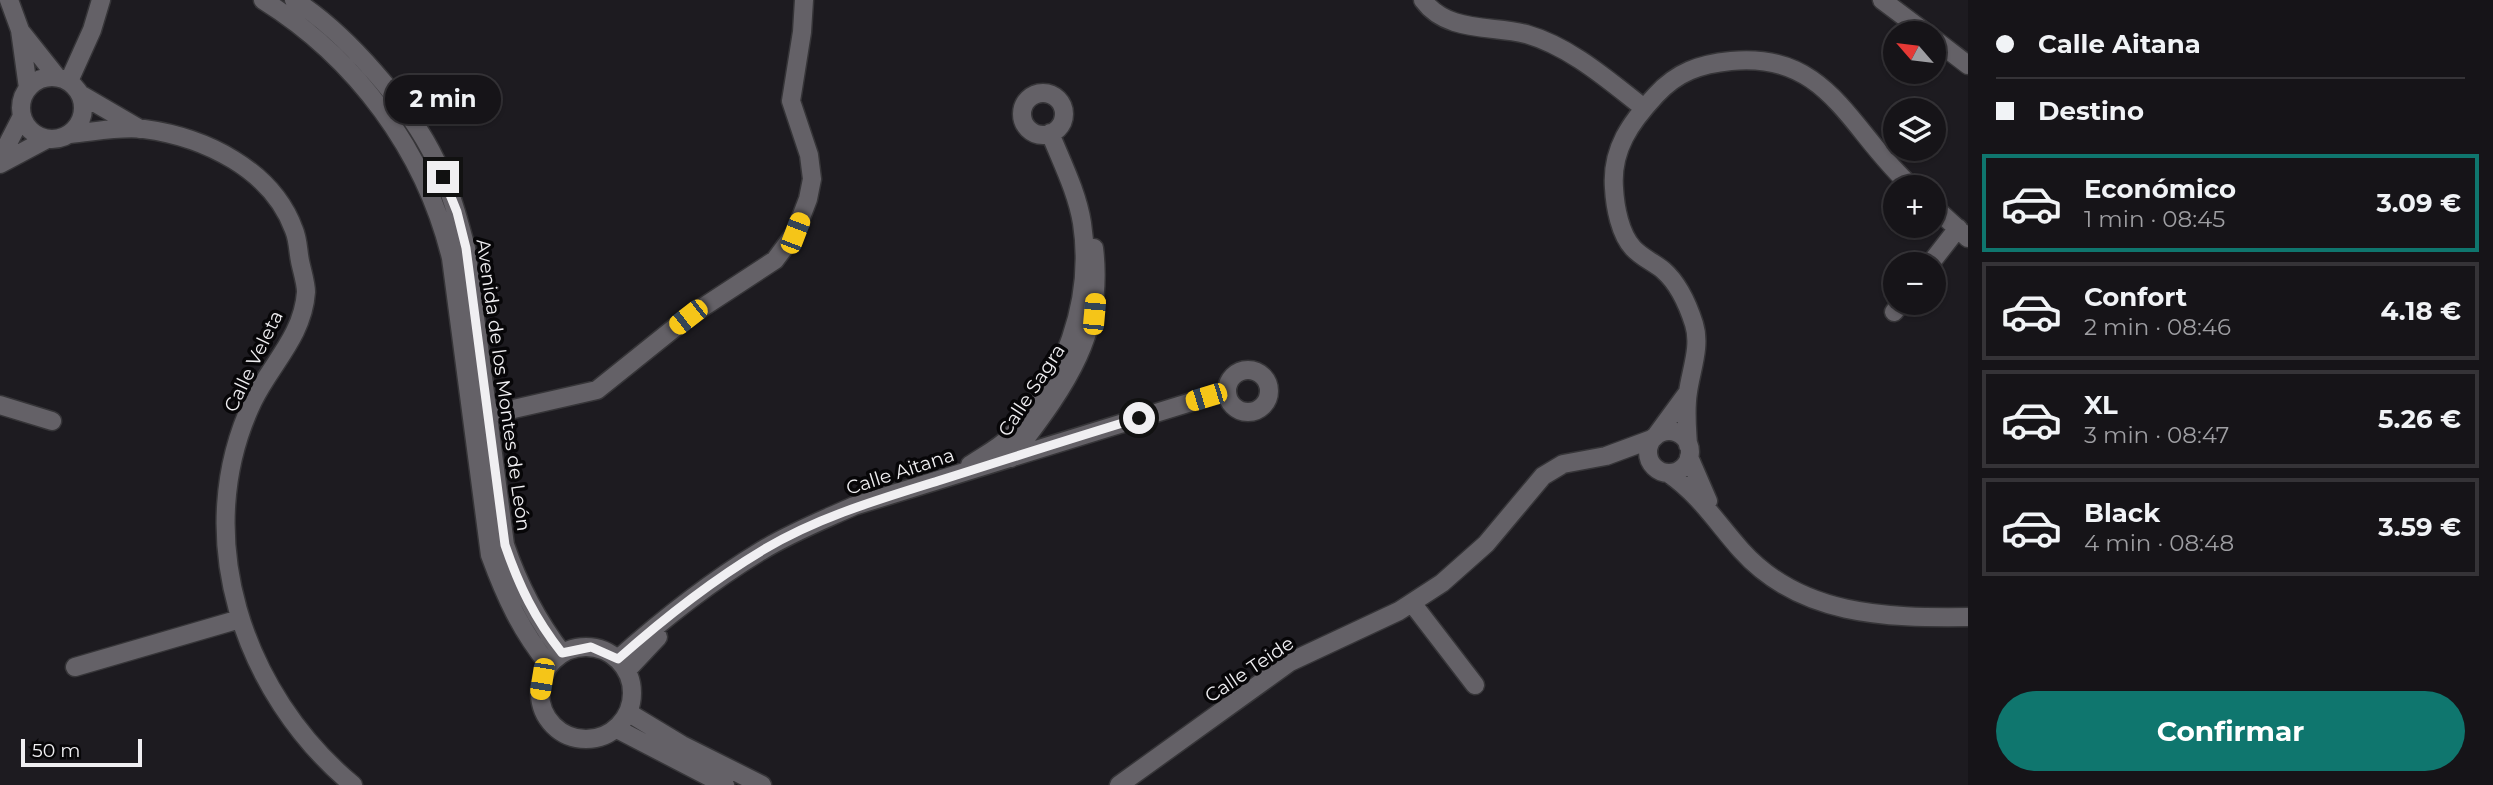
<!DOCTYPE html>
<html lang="es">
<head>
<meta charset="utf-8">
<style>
  body { margin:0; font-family:Montserrat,sans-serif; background:#1f1d21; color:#f1f3f6; height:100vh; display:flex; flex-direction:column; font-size:26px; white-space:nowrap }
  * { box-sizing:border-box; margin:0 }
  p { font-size:23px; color:#9e9ea2 }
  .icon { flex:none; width:38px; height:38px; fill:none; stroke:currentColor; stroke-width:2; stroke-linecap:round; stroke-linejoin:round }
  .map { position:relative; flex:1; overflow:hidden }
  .drawer { display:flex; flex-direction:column; background:#161418; width:525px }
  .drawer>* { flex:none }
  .banner { display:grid; align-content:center; height:154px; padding:0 28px; background:#161418 }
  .needle { width:46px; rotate:298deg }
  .buttons { position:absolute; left:1883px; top:21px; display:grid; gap:14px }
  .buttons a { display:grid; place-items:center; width:63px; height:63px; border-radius:50%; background:#161418; box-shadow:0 2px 5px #0004,0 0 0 2px #353337; font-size:35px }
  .scale { position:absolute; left:21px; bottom:18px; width:121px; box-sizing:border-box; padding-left:7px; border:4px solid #f0eff2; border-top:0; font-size:19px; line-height:24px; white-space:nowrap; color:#f0eff2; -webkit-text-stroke:5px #070608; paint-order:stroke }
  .end { position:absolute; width:32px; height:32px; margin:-16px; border:9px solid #f0eff2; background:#111; box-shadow:0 0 0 4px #111 }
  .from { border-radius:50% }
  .bubble { position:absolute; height:49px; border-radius:24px; background:#161418; box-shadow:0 2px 5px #0004,0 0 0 2px #353337; font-size:23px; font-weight:700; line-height:49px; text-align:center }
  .car { position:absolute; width:21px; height:42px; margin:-21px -10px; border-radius:9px; box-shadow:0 0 5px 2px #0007; background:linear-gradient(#f5c518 24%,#345 0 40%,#f5c518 0 76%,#345 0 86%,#f5c518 0) }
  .banner b { display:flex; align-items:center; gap:24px; height:66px; font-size:26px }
  .banner b+b { border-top:2px solid #353337 }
  .banner i { width:18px; height:18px; background:#f1f3f6 }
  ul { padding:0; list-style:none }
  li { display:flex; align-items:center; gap:21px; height:98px; margin:0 14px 10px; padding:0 14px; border:4px solid #353337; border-radius:0px }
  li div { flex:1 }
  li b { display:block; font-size:26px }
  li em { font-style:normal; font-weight:700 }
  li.on { border-color:#0f766e }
  li>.icon { width:63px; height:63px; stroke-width:1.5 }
  .action { display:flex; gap:14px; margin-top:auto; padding:14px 28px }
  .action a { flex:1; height:80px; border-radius:42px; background:#0f766e; color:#fff; font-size:28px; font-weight:700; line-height:80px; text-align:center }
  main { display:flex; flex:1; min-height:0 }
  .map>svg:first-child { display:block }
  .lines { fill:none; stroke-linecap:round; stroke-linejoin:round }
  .minor-casing { stroke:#363538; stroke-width:21 }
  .minor { stroke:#646167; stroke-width:18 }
  .route { stroke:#f0eff2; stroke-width:9 }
  .labels { text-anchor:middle; stroke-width:7; stroke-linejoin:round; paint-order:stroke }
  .street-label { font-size:19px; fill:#f0eff2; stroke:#070608 }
</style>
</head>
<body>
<main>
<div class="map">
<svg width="1968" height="785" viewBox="0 0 1968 785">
  <rect width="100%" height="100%" fill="#1d1b20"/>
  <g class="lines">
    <defs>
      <path id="minor" d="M 9,0 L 20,30 L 28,88
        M 263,0 C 356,58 425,151 451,258 L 490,555 C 505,596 521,631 549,665
        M 294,0 C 345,32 410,106 436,161 C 450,188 458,218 466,248 L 505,545 C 519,586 536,619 562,653
        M 1423,0 C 1447,33 1492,25 1526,34 C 1571,47 1608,80 1644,108
        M 1882,0 L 1926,33
        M 22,33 L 57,77
        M 1934,39 L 1968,65
        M21 108a31 31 0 1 1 62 0a31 31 0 1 1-62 0Z
        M 69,81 L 92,30 L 101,0
        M1022 114a21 21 0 1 1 42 0a21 21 0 1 1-42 0Z
        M 80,94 L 140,129
        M 70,134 C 93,132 120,126 144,129 C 204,137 272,169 294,230 C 298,239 298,251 300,261 C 302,271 306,283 306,292 C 303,336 271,364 253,401 C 189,535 243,694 353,785
        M 0,159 L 22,116
        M 0,164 L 47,139
        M 1934,207 L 1968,238
        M 1930,264 L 1958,228
        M 1894,312 L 1901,303
        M1227 391a21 21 0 1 1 42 0a21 21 0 1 1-42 0Z
        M 0,405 L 52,421
        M 487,415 L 597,390 L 688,317 L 775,260 L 795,233 L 808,199 L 812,179 L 809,155 L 791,101 L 802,32 L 804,0
        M1648 452a21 21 0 1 1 42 0a21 21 0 1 1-42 0Z
        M 1655,437 L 1688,392
        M 1688,445 C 1687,428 1685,410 1688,392 C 1691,370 1701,346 1694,324 C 1688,305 1679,284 1663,270 C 1653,262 1641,257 1633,248 C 1620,234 1615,207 1614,188 C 1611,149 1631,122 1656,95 C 1677,72 1700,64 1731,61 C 1829,51 1850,132 1912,187
        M 1689,457 L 1708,501
        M 1011,458 C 1062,390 1105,338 1094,248
        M 970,465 C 983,456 999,448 1010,437 C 1064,382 1094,301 1082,223 C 1077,192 1062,163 1050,133
        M 1668,473 C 1699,494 1717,523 1741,550 C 1800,616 1886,618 1968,617
        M 1412,603 L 1475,685
        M540 693a46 46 0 1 1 92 0a46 46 0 1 1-92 0Z
        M 618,659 C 663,619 710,582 761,551 C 790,533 823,520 854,506 L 1227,391
        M 75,667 L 240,619
        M 627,670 L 658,637
        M 629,713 L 682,745 L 762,785
        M 617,729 L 725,785
        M 1119,785 L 1290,662 L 1399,611 L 1442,583 L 1486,544 L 1543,476 L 1563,464 L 1606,456 L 1652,439"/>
    </defs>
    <!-- minor casing -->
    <use href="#minor" class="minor-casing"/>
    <!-- minor -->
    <use href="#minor" class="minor"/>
  </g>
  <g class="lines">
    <!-- route -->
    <path class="route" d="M 443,177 L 457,212 L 466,248 L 505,545 C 519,586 535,619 562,653 L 591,647 L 618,659 C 663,619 711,581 763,550 C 818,517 880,499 941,480 C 1007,459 1073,438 1139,418"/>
  </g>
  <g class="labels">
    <!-- street labels -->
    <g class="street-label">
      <text transform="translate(253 361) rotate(-64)" y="7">Calle Veleta</text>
      <text transform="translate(504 385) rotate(82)" y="7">Avenida de los Montes de León</text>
      <text transform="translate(1031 390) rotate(-57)" y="7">Calle Sagra</text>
      <text transform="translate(900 471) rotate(-18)" y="7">Calle Aitana</text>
      <text transform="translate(1249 669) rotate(-34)" y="7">Calle Teide</text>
    </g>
  </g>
</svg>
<div class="buttons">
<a><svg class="needle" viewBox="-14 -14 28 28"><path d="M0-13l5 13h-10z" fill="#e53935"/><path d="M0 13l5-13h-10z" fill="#9e9ea2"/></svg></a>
<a><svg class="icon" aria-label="layers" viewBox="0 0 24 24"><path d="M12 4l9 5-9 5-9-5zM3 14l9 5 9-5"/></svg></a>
<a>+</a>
<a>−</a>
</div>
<div class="scale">50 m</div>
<i class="end from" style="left:1139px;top:418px"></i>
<i class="end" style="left:443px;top:177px"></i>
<div class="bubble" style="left:385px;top:75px;width:116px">2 min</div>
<i class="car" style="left:795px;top:233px;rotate:21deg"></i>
<i class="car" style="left:1094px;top:314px;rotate:5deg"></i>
<i class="car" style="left:688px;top:317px;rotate:232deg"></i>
<i class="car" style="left:1206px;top:397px;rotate:253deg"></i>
<i class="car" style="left:542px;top:679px;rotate:189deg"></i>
</div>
<section class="drawer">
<div class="banner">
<b><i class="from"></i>Calle Aitana</b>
<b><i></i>Destino</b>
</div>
<ul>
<li class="on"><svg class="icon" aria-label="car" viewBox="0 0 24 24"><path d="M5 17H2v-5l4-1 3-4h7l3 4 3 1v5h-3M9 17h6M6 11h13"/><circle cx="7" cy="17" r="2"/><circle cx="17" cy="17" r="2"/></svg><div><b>Económico</b><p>1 min · 08:45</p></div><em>3.09 €</em></li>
<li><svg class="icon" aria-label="car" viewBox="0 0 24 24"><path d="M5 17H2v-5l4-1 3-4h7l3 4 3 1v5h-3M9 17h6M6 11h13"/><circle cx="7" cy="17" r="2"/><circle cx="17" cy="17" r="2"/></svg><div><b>Confort</b><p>2 min · 08:46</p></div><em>4.18 €</em></li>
<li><svg class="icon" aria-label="car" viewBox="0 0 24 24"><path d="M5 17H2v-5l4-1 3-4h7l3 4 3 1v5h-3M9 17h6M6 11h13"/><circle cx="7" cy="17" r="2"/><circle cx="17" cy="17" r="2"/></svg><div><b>XL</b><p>3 min · 08:47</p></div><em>5.26 €</em></li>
<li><svg class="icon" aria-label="car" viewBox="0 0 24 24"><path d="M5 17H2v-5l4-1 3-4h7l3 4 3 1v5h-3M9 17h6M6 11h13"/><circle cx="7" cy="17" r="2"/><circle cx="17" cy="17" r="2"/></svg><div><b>Black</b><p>4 min · 08:48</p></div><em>3.59 €</em></li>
</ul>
<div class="action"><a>Confirmar</a></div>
</section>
</main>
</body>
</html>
